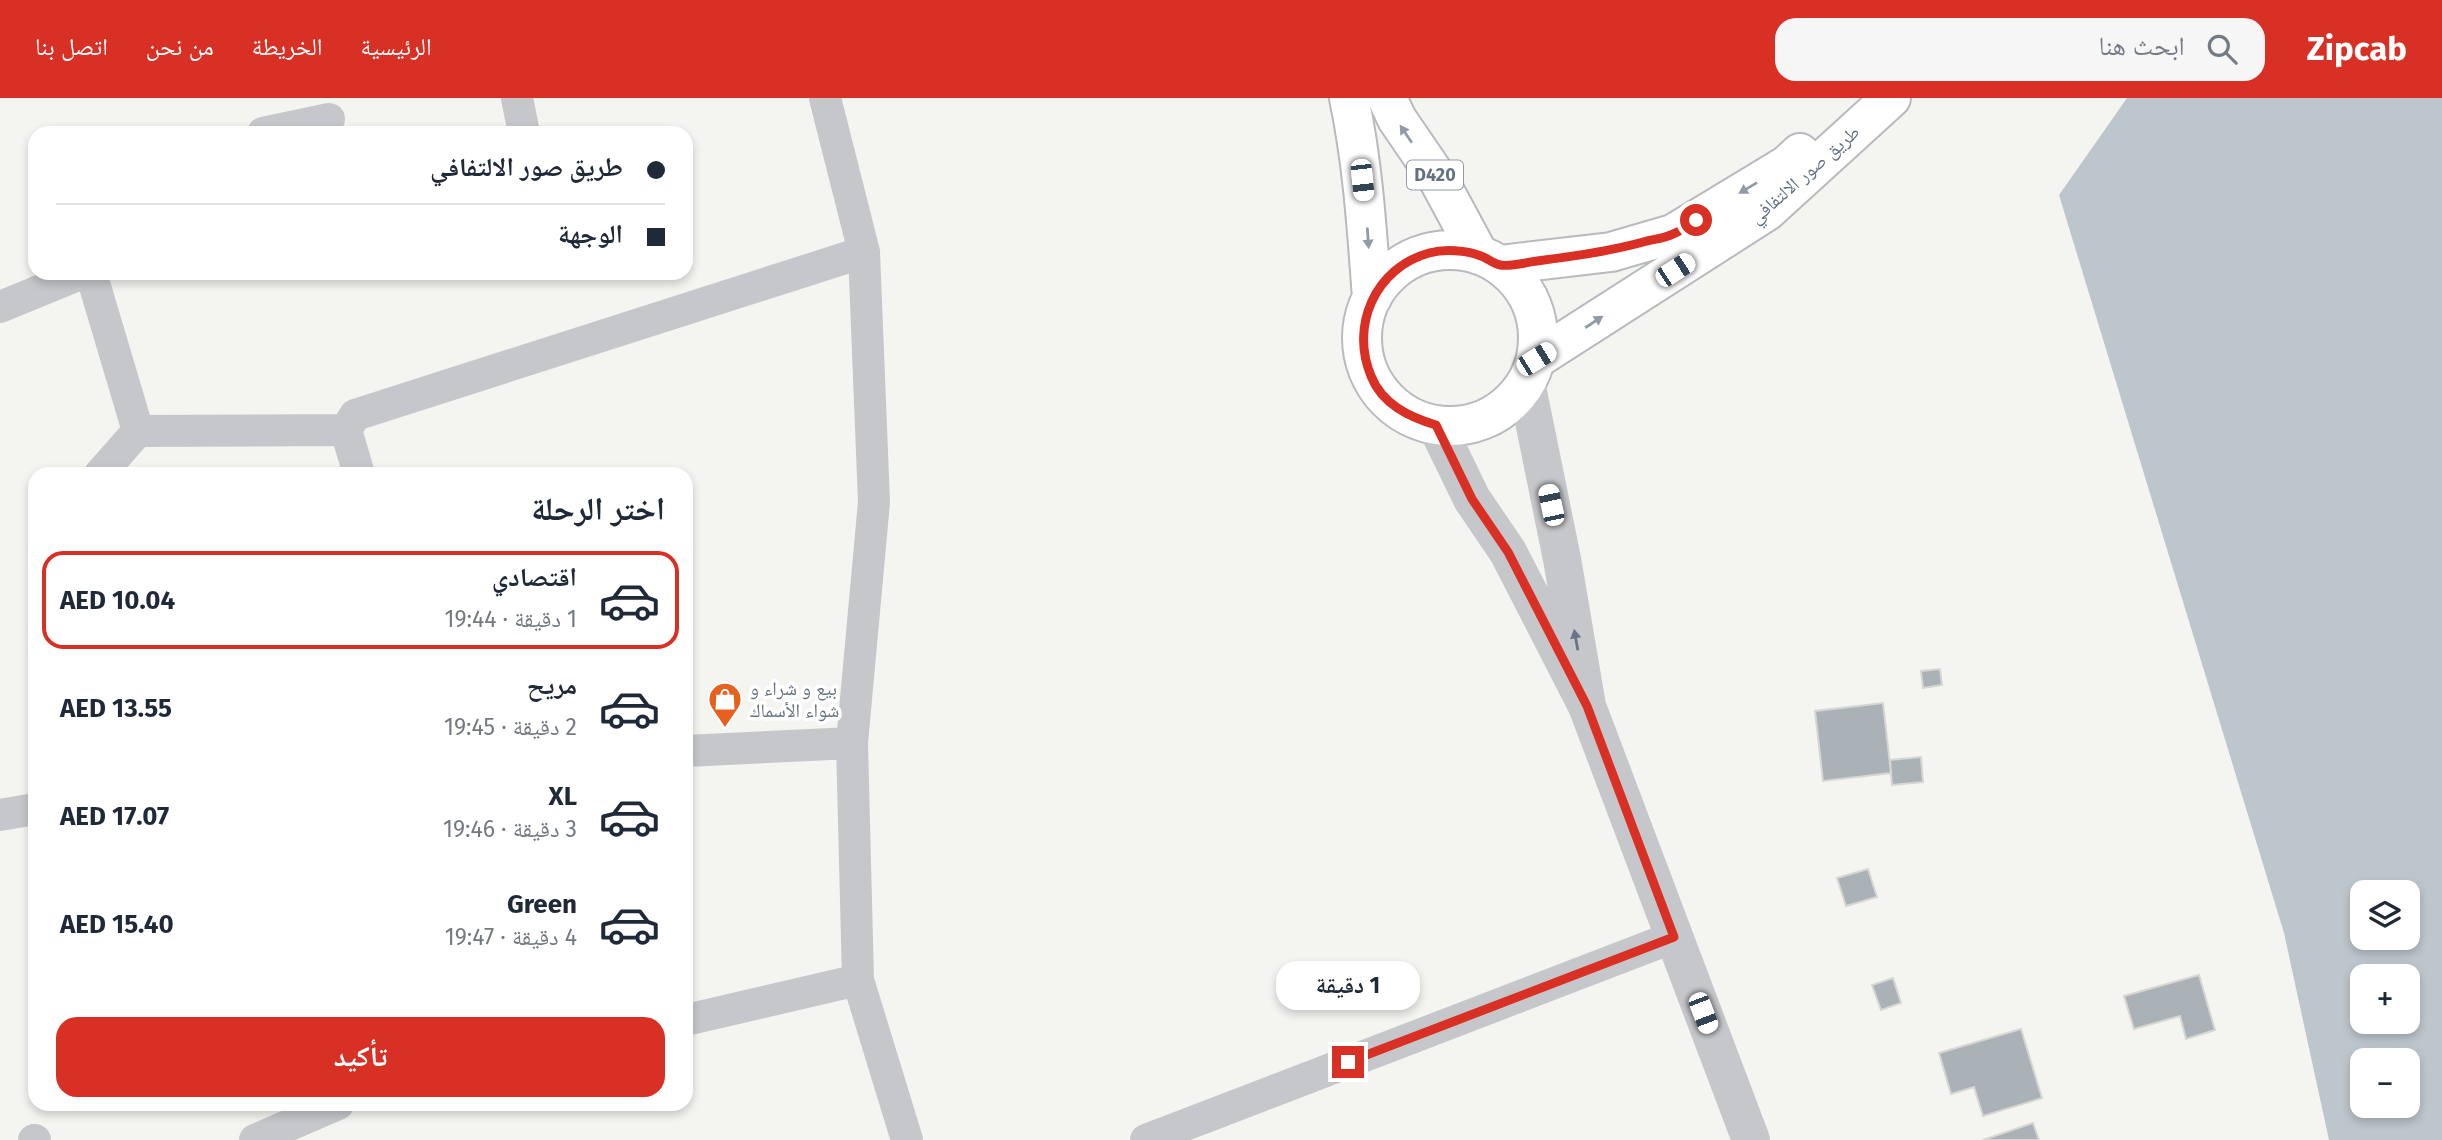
<!DOCTYPE html>
<html lang="ar">
<head>
<meta charset="utf-8">
<style>
  body { margin:0; font-family:"Fira Sans","Noto Naskh Arabic",sans-serif; background:#f6f6f7; color:#1f2937; direction:rtl; height:100vh; display:flex; flex-direction:column; font-size:26px; white-space:nowrap }
  * { box-sizing:border-box; margin:0 }
  p { font-size:23px; color:#747a83 }
  .icon { flex:none; width:38px; height:38px; fill:none; stroke:currentColor; stroke-width:2; stroke-linecap:round; stroke-linejoin:round }
  .map { position:relative; flex:1; overflow:hidden; direction:ltr }
  .sheet { position:absolute; left:28px; top:369px; width:665px; height:644px; display:flex; flex-direction:column; background:#fff; border-radius:21px; box-shadow:0 4px 10px #0003; direction:rtl }
  .sheet>* { flex:none }
  .guide { position:absolute; left:28px; top:28px; width:665px; height:154px; border-radius:21px; box-shadow:0 4px 10px #0003; direction:rtl; display:grid; align-content:center; height:154px; padding:0 28px; background:#fff }
  .tools { position:absolute; left:2350px; top:782px; display:grid; gap:14px }
  .tools a { display:grid; place-items:center; width:70px; height:70px; border-radius:14px; background:#fff; box-shadow:0 4px 10px #0003; font-size:35px }
  .end { position:absolute; width:32px; height:32px; margin:-16px; border:9px solid #d93025; background:#fff; box-shadow:0 0 0 4px #fff }
  .from { border-radius:50% }
  .bubble { position:absolute; height:49px; border-radius:21px; background:#fff; box-shadow:0 4px 10px #0003; font-size:23px; font-weight:700; line-height:49px; text-align:center; direction:rtl }
  .car { position:absolute; width:21px; height:42px; margin:-21px -10px; border-radius:9px; box-shadow:0 0 5px 2px #0007; background:linear-gradient(#fff 24%,#345 0 40%,#fff 0 76%,#345 0 86%,#fff 0) }
  .guide b { display:flex; align-items:center; gap:24px; height:66px; font-size:26px }
  .guide b+b { border-top:2px solid #e0e1e3 }
  .guide i { width:18px; height:18px; background:#1f2937 }
  ul { padding:0; list-style:none }
  li { display:flex; align-items:center; gap:21px; height:98px; margin:0 14px 10px; padding:0 14px; border:4px solid transparent; border-radius:21px }
  li div { flex:1 }
  li b { display:block; font-size:26px }
  li em { font-style:normal; font-weight:700 }
  li.current { border-color:#d93025 }
  li>.icon { width:63px; height:63px; stroke-width:1.5 }
  h2 { padding:0 28px; font-size:32px; line-height:84px }
  .action { display:flex; gap:14px; margin-top:auto; padding:14px 28px }
  .action a { flex:1; height:80px; border-radius:21px; background:#d93025; color:#fff; font-size:28px; font-weight:700; line-height:80px; text-align:center }
  header { display:flex; align-items:center; gap:42px; box-sizing:border-box; height:98px; padding:0 35px; background:#d93025; color:#fff }
  header strong { font-size:33px }
  nav { display:flex; gap:38px; margin-inline-start:auto; font-size:24px }
  .search { width:490px; height:63px; background:#f6f6f7; display:flex; align-items:center; gap:18px; box-sizing:border-box; padding:0 24px; border-radius:21px; color:#747a83; font-size:26px }
  .map>svg:first-child { display:block }
  .water { fill:#bdc6cc; fill-rule:evenodd }
  .building { fill:#aab1b7; stroke:#d6d6d3; stroke-width:2 }
  .lines { fill:none; stroke-linecap:round; stroke-linejoin:round }
  .primary-casing { stroke:#b7babe; stroke-width:42 }
  .minor { stroke:#c5c7cb; stroke-width:32 }
  .tertiary { stroke:#c5c7cb; stroke-width:38 }
  .primary { stroke:#fff; stroke-width:38 }
  .oneway { fill:#929ca8 }
  .oneway2 { fill:#687586 }
  .route { stroke:#d93025; stroke-width:9 }
  .labels { text-anchor:middle; stroke-width:7; stroke-linejoin:round; paint-order:stroke }
  .shield { fill:#fff; stroke:#929ca8; stroke-width:2 }
  .shield-label { font-size:18px; font-weight:bold; fill:#637182 }
  .street-label { font-size:19px; fill:#637182; stroke:#fff }
  .poi-label { font-size:19px; fill:#637182; stroke:#fff; text-anchor:start }
</style>
</head>
<body>
<header>
<strong>Zipcab</strong>
<div class="search"><svg class="icon" aria-label="search" viewBox="0 0 24 24"><circle cx="10" cy="10" r="6"/><path d="M15 15l6 6"/></svg>ابحث هنا</div>
<nav><a>الرئيسية</a><a>الخريطة</a><a>من نحن</a><a>اتصل بنا</a></nav>
</header>
<div class="map">
<svg width="2442" height="1042" viewBox="0 0 2442 1042">
  <rect width="100%" height="100%" fill="#f4f5f0"/>
  <!-- water -->
  <path class="water" d="M 2127,0 L 2442,0 L 2442,1042 L 2329,1042 L 2284,835 L 2059,97 ZM 2362,794 L 2408,794 L 2408,840 L 2362,840 ZM 2362,878 L 2408,878 L 2408,924 L 2362,924 ZM 2362,962 L 2408,962 L 2408,1008 L 2362,1008 Z"/>
  <!-- building -->
  <path class="building" d="M 1940,571 L 1942,587 L 1923,590 L 1921,573 Z
    M 1883,605 L 1891,675 L 1823,683 L 1815,613 Z
    M 1921,659 L 1923,684 L 1892,687 L 1890,662 Z
    M 1868,771 L 1877,799 L 1846,808 L 1837,780 Z
    M 2199,877 L 2215,932 L 2186,941 L 2180,918 L 2134,931 L 2124,898 Z
    M 1893,880 L 1901,905 L 1881,912 L 1872,887 Z
    M 2021,931 L 2042,1000 L 1983,1018 L 1974,989 L 1951,996 L 1939,955 Z
    M 2033,1025 L 2039,1042 L 1983,1042 Z"/>
  <g class="lines">
    <defs>
      <path id="primary" d="M 1349,0 C 1363,66 1367,133 1372,200
        M 1387,0 L 1397,21 L 1438,81 L 1479,157
        M1362 240a88 88 0 1 1 176 0a88 88 0 1 1-176 0Z
        M 1500,167 L 1611,154 L 1673,136 L 1787,67 L 1800,55
        M 1536,261 L 1767,113 L 1891,0"/>
    </defs>
    <!-- primary casing -->
    <use href="#primary" class="primary-casing"/>
    <!-- minor -->
    <path class="minor" d="M 517,0 L 524,35
      M 825,0 L 864,154 L 874,404 L 852,645 L 858,882 L 907,1042
      M 263,35 L 329,21
      M 91,175 L 138,333 L 346,332 L 359,376
      M 0,209 L 83,175
      M 346,332 L 355,317 L 864,154
      M 100,376 L 138,333
      M 686,653 L 852,645
      M 0,717 L 35,711
      M 686,922 L 858,882
      M 34,1042 L 35,1042
      M 255,1042 L 338,1006
      M 1146,1042 L 1674,839"/>
    <!-- tertiary -->
    <path class="tertiary" d="M 1436,327 L 1472,401 L 1508,454 L 1587,608 L 1562,461 L 1526,284
      M 1587,608 L 1751,1042"/>
    <!-- primary -->
    <use href="#primary" class="primary"/>
  </g>
  <!-- one-way arrows -->
  <defs><path id="oneway-solid" d="M-6-.8H1V-3.2L6.5 0L1 3.2V.8H-6Z" transform="scale(1.75)"/></defs>
  <g class="oneway">
    <use href="#oneway-solid" transform="translate(1406 36) rotate(-124)"/>
    <use href="#oneway-solid" transform="translate(1748 90) rotate(149)"/>
    <use href="#oneway-solid" transform="translate(1368 140) rotate(86)"/>
    <use href="#oneway-solid" transform="translate(1594 224) rotate(-33)"/>
  </g>
  <use class="oneway2" href="#oneway-solid" transform="translate(1576 542) rotate(-100)"/>
  <g class="lines">
    <!-- route -->
    <path class="route" d="M 1348,964 L 1674,839 L 1587,608 L 1508,454 L 1472,401 L 1436,327 C 1409,319 1382,306 1371,278 C 1350,228 1375,170 1429,155 C 1444,151 1466,152 1481,158 C 1487,160 1494,166 1500,167 C 1511,169 1527,164 1537,163 C 1575,158 1611,153 1647,143 C 1656,141 1665,140 1673,136 C 1681,133 1689,127 1696,122"/>
  </g>
  <!-- icons -->
  <defs>
    <symbol id="shop-pin" viewBox="-11 -11 22 30"><path d="M0 17L-7.5 6A9.5 9.5 0 1 1 7.5 6Z" fill="#e7611e" stroke="#fff"/><path d="M-5-2.5h2.3a2.7 3.5 0 0 1 5.4 0H5L5.5 6h-11ZM-1.5-2.5h3a1.5 2.3 0 0 0-3 0Z" fill="#fff"/></symbol>
  </defs>
  <g fill-rule="evenodd">
    <use href="#shop-pin" x="706" y="582" width="38" height="52"/>
  </g>
  <g class="labels">
    <!-- shield labels -->
    <rect class="shield" x="1407" y="62.5" width="56" height="29" rx="5"/>
    <g class="shield-label">
      <text x="1435" y="83">D420</text>
    </g>
    <!-- street labels -->
    <g class="street-label">
      <text transform="translate(1804 76) rotate(-41)" y="7">طريق صور الالتفافي</text>
    </g>
    <!-- poi labels -->
    <g class="poi-label">
      <text x="750" y="597">بيع و شراء و<tspan x="750" dy="22">شواء الأسماك</tspan></text>
    </g>
  </g>
</svg>
<div class="tools">
<a><svg class="icon" aria-label="layers" viewBox="0 0 24 24"><path d="M12 4l9 5-9 5-9-5zM3 14l9 5 9-5"/></svg></a>
<a>+</a>
<a>−</a>
</div>
<i class="end from" style="left:1696px;top:122px"></i>
<i class="end" style="left:1348px;top:964px"></i>
<div class="bubble" style="left:1276px;top:863px;width:144px">1 دقيقة</div>
<i class="car" style="left:1362px;top:82px;rotate:174deg"></i>
<i class="car" style="left:1675px;top:172px;rotate:57deg"></i>
<i class="car" style="left:1536px;top:261px;rotate:58deg"></i>
<i class="car" style="left:1551px;top:407px;rotate:348deg"></i>
<i class="car" style="left:1703px;top:915px;rotate:159deg"></i>
<div class="guide">
<b><i class="from"></i>طريق صور الالتفافي</b>
<b><i></i>الوجهة</b>
</div>
<section class="sheet">
<h2>اختر الرحلة</h2>
<ul>
<li class="current"><svg class="icon" aria-label="car" viewBox="0 0 24 24"><path d="M5 17H2v-5l4-1 3-4h7l3 4 3 1v5h-3M9 17h6M6 11h13"/><circle cx="7" cy="17" r="2"/><circle cx="17" cy="17" r="2"/></svg><div><b>اقتصادي</b><p>1 دقيقة · 19:44</p></div><em>AED 10.04</em></li>
<li><svg class="icon" aria-label="car" viewBox="0 0 24 24"><path d="M5 17H2v-5l4-1 3-4h7l3 4 3 1v5h-3M9 17h6M6 11h13"/><circle cx="7" cy="17" r="2"/><circle cx="17" cy="17" r="2"/></svg><div><b>مريح</b><p>2 دقيقة · 19:45</p></div><em>AED 13.55</em></li>
<li><svg class="icon" aria-label="car" viewBox="0 0 24 24"><path d="M5 17H2v-5l4-1 3-4h7l3 4 3 1v5h-3M9 17h6M6 11h13"/><circle cx="7" cy="17" r="2"/><circle cx="17" cy="17" r="2"/></svg><div><b>XL</b><p>3 دقيقة · 19:46</p></div><em>AED 17.07</em></li>
<li><svg class="icon" aria-label="car" viewBox="0 0 24 24"><path d="M5 17H2v-5l4-1 3-4h7l3 4 3 1v5h-3M9 17h6M6 11h13"/><circle cx="7" cy="17" r="2"/><circle cx="17" cy="17" r="2"/></svg><div><b>Green</b><p>4 دقيقة · 19:47</p></div><em>AED 15.40</em></li>
</ul>
<div class="action"><a>تأكيد</a></div>
</section>
</div>
</body>
</html>
